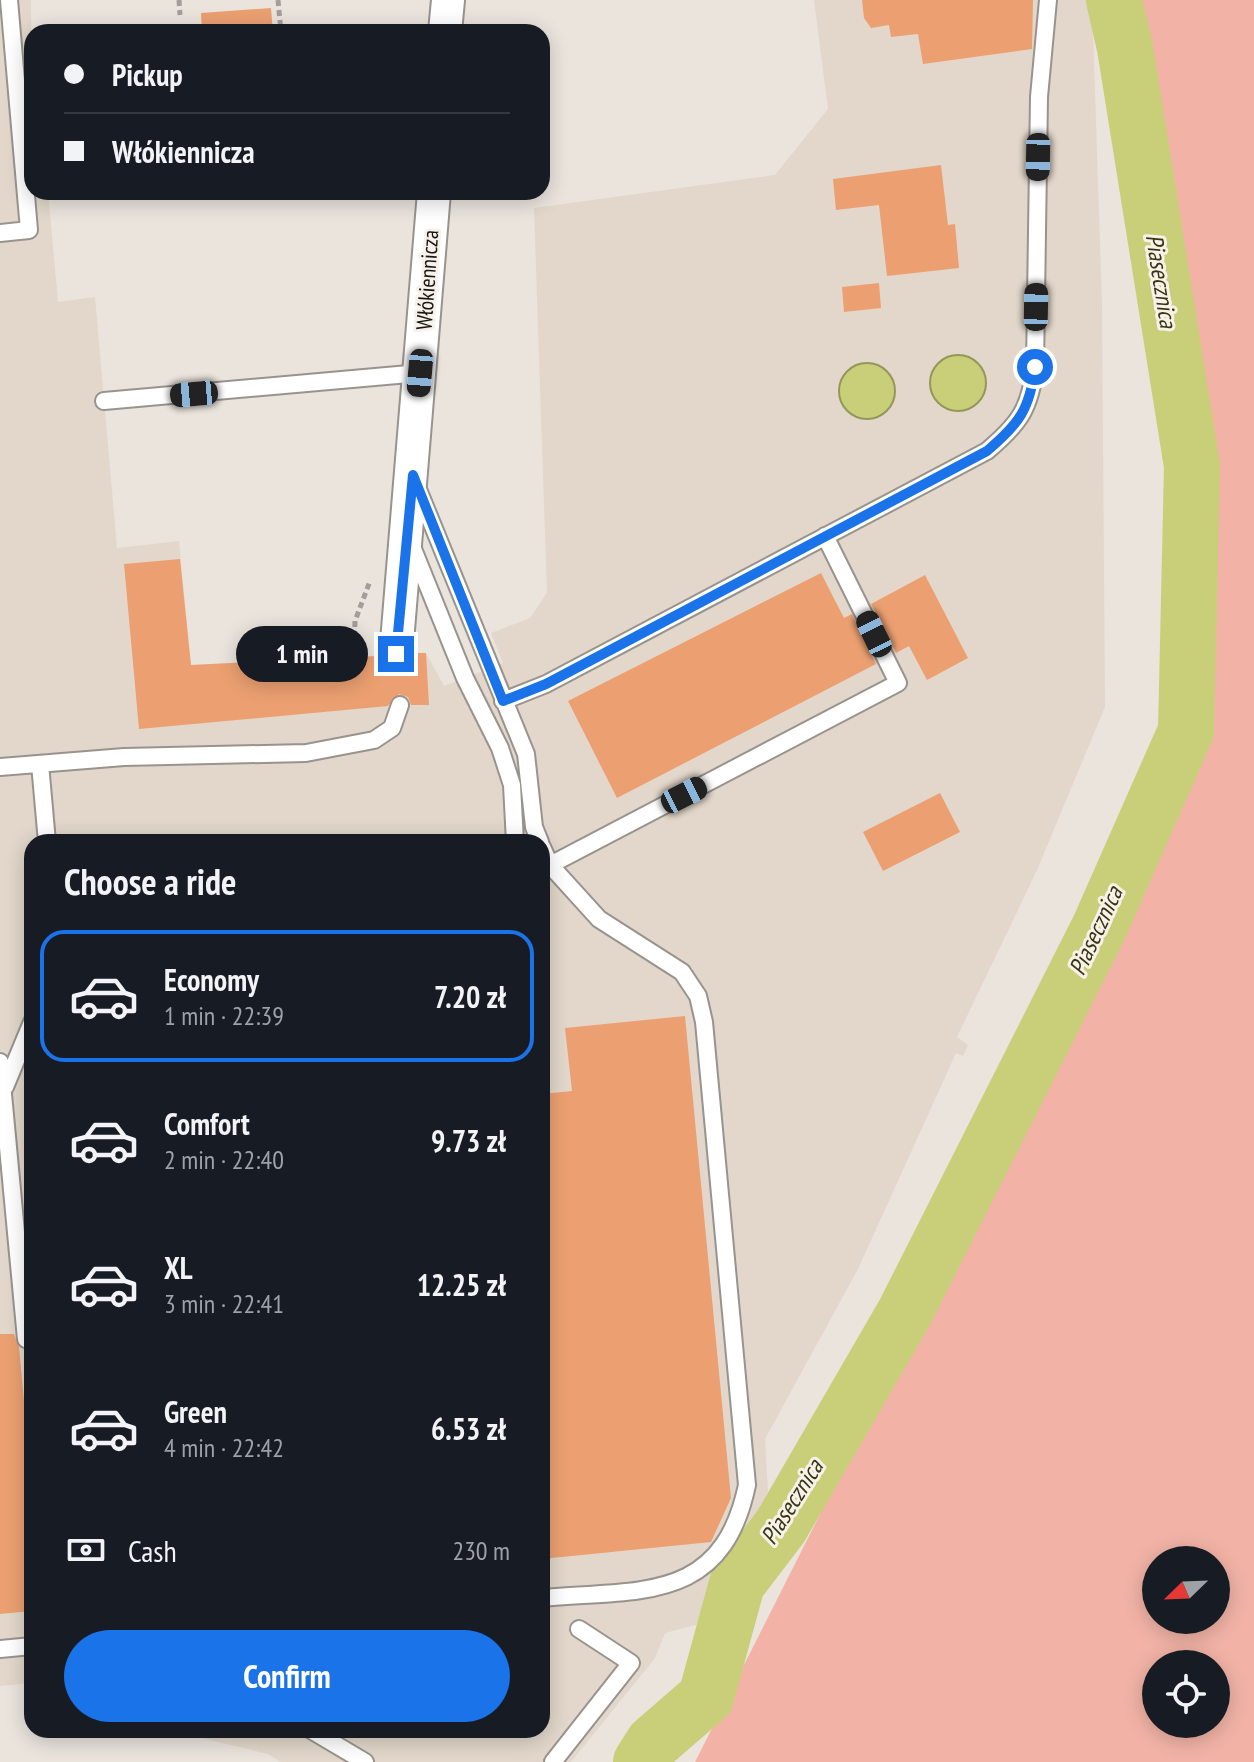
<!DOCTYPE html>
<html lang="en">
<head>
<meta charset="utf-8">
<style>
  body { margin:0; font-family:"PT Sans Narrow",sans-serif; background:#242831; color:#f1f3f6; height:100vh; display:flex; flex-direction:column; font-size:30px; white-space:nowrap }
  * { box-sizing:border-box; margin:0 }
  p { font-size:26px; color:#9ea1a6 }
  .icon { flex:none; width:44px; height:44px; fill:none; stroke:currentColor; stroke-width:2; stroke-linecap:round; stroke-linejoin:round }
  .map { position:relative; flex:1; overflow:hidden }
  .side { position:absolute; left:24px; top:834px; width:526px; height:904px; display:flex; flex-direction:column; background:#171b24; border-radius:24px; box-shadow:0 4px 20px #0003 }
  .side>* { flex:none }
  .banner { position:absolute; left:24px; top:24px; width:526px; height:176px; border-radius:24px; box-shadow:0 4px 20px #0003; display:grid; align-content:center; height:176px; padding:0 40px; background:#171b24 }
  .needle { width:52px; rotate:247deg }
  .tools { position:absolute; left:1142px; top:1546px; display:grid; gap:16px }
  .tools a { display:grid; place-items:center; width:88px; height:88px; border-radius:50%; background:#171b24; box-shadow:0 4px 20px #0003; font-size:40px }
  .end { position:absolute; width:36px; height:36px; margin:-18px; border:10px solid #1a73e8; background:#fff; box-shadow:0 0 0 4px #fff }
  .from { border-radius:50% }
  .bubble { position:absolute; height:56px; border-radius:28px; background:#171b24; box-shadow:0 4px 20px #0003; font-size:26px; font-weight:700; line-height:56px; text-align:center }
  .car { position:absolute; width:24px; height:48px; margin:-24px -12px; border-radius:10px; box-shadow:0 0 6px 2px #0007; background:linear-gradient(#222 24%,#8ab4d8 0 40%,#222 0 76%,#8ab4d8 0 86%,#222 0) }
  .banner b { display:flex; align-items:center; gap:28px; height:76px; font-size:30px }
  .banner b+b { border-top:2px solid #363941 }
  .banner i { width:20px; height:20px; background:#f1f3f6 }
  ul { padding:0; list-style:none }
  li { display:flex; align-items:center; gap:24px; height:132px; margin:0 16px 12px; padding:0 24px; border:4px solid transparent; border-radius:24px }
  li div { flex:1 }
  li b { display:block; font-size:30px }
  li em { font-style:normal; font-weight:700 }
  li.selected { border-color:#1a73e8 }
  li>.icon { width:72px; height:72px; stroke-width:1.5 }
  h2 { padding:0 40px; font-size:36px; line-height:96px }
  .pay { display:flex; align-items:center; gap:20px; height:88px; padding:0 40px; font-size:30px }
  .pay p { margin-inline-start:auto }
  .primary-button { display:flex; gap:16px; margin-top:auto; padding:16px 40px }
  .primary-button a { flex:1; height:92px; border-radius:48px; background:#1a73e8; color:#fff; font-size:32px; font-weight:700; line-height:92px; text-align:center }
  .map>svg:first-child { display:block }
  .built { fill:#e2d7ca }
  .green { fill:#f2b3a6; fill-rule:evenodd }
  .water { fill:#c9cf79; stroke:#94975a; stroke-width:2 }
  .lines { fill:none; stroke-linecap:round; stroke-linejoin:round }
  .river { stroke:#c9cf79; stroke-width:56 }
  .building { fill:#eca071 }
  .service-casing { stroke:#98938d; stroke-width:20 }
  .minor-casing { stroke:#98938d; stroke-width:36 }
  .path { stroke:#a39e99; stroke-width:5; stroke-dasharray:6 4; stroke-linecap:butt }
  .service { stroke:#fff; stroke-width:16 }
  .minor { stroke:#fff; stroke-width:32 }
  .route { stroke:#1a73e8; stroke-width:10 }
  .labels { text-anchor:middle; stroke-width:6; stroke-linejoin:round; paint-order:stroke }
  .street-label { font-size:22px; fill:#171513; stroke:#f7f1ea }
  .water-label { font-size:24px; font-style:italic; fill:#343611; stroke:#f7f1ea }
</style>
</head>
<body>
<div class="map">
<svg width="1254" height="1762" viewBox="0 0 1254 1762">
  <rect width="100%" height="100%" fill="#eae4dd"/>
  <!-- built -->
  <path class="built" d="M 0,0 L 31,0 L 32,192 L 48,192 L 58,302 L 95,297 L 117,548 L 179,541 L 191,665 L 426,653 L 444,686 L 503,663 L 491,633 L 530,618 L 547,593 L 534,208 L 775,175 L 828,109 L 814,0 L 1092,0 L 1102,306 L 1105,707 L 1037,870 L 957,1037 L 968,1045 L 963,1056 L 956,1053 L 858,1269 L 765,1439 L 768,1492 L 703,1623 L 665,1633 L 655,1658 L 571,1762 L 281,1762 L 268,1754 L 168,1730 L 542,1730 L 542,842 L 32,842 L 32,1683 L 0,1686 Z"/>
  <!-- green -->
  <path class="green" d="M 1133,0 L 1254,0 L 1254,1762 L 695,1762 L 1092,975 L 1192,733 L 1197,469 L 1129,44 ZM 1156,1560 L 1216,1560 L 1216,1620 L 1156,1620 ZM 1156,1664 L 1216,1664 L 1216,1724 L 1156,1724 Z"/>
  <!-- water -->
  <path class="water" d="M930 383a28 28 0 1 1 56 0a28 28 0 1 1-56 0Z
    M839 391a28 28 0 1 1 56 0a28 28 0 1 1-56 0Z"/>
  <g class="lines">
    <!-- river -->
    <path class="river" d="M 641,1762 L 653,1743 L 706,1697 L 737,1584 L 781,1526 L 905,1312 L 1099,928 L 1186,731 L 1192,466 L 1125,48 L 1114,0"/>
  </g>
  <!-- building -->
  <path class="building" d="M 862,0 L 1033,0 L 1032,49 L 923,64 L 918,34 L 891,37 L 889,25 L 871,28 L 864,18 Z
    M 271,8 L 273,32 L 202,32 L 201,13 Z
    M 941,165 L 948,225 L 955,224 L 959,268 L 887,276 L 879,205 L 836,210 L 833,179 Z
    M 879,283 L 881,308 L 844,312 L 842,287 Z
    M 180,559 L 191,665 L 378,656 L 385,669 L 395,673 L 411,665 L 415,653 L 426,653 L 429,705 L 411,705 L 408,697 L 399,694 L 388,706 L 139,729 L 124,564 Z
    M 821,573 L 844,618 L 852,614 L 876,664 L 617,798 L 568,701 Z
    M 925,575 L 968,658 L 927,680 L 909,646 L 896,653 L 871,604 Z
    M 940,793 L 960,832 L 883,871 L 863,832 Z
    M 685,1016 L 731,1498 L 711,1542 L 542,1559 L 542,1094 L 572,1091 L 565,1028 Z
    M 0,1334 L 14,1334 L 19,1347 L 32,1487 L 32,1611 L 0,1614 Z"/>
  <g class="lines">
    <defs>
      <path id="service" d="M 0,233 L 29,230 L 9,0
        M 104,401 L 420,373
        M 417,487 L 526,754 L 534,827 L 540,842
        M 411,544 L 465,678 L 500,748 L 512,785 L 515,842
        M 503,701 L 546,684 L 987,451 C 1019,424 1030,409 1035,367 L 1039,97 L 1048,0
        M 40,764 L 47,842
        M 0,767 L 124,757 L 306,753 L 374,740 L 392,728 L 400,705
        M 542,847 L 550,865 L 599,919 L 682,972 L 698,996 L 704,1022 L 747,1485 C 722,1604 640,1589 542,1598
        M 550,865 L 898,683 L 825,536
        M 0,1062 L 26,1339
        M 5,1087 L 32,1022
        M 0,1649 L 32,1646
        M 311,1730 L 365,1762
        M 553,1762 L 631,1663 L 579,1629"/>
      <path id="minor" d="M 445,32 L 448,0
        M 396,654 L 434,192"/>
    </defs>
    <!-- service casing -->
    <use href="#service" class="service-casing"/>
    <!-- minor casing -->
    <use href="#minor" class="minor-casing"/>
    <!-- path -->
    <path class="path" d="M 179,0 L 180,15
      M 278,0 L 281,32
      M 354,657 L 355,621 L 370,581"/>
    <!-- service -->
    <use href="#service" class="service"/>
    <!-- minor -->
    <use href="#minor" class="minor"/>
  </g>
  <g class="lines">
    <!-- route -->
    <path class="route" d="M 396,654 L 413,475 L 503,701 L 546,684 L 987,451 C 1019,424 1030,409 1035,367"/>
  </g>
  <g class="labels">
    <!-- street labels -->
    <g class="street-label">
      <text transform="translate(427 280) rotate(-86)" y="8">Włókiennicza</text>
    </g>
    <!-- water labels -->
    <g class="water-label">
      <text transform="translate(1161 281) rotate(81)" y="8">Piasecznica</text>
      <text transform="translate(1096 931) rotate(-65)" y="8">Piasecznica</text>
      <text transform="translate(792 1502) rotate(-58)" y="8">Piasecznica</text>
    </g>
  </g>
</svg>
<div class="tools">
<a><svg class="needle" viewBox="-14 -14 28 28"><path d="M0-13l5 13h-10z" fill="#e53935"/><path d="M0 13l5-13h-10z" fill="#9ea1a6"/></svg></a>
<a><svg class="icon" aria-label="locate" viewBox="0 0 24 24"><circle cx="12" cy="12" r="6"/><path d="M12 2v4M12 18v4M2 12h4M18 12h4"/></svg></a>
</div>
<i class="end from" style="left:1035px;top:367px"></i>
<i class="end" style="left:396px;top:654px"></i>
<div class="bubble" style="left:236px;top:626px;width:132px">1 min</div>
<i class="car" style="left:1038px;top:157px;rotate:181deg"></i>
<i class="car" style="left:1036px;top:307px;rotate:1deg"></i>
<i class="car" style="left:420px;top:373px;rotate:185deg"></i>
<i class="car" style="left:194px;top:394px;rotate:265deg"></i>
<i class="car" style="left:874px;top:634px;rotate:334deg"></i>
<i class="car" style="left:684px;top:795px;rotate:63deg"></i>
<div class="banner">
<b><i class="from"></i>Pickup</b>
<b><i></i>Włókiennicza</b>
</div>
<section class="side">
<h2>Choose a ride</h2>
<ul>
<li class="selected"><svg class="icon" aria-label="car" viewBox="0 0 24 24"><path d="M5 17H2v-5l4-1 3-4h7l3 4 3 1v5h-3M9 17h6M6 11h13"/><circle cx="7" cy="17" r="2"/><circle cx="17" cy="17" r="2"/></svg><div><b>Economy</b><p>1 min · 22:39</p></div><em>7.20 zł</em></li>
<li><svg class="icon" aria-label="car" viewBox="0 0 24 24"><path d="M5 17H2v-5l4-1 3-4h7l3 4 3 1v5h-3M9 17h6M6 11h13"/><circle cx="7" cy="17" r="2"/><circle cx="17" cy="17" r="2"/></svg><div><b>Comfort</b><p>2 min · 22:40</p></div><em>9.73 zł</em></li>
<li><svg class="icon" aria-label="car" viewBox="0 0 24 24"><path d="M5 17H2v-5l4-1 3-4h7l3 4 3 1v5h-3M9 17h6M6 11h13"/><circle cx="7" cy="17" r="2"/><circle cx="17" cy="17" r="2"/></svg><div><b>XL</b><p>3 min · 22:41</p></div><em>12.25 zł</em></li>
<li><svg class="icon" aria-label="car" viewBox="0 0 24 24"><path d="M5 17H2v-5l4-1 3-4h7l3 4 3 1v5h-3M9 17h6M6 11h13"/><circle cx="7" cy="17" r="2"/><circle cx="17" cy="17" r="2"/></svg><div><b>Green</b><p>4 min · 22:42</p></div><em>6.53 zł</em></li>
</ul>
<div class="pay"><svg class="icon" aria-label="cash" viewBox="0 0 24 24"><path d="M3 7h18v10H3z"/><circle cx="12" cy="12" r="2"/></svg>Cash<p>230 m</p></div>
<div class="primary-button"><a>Confirm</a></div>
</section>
</div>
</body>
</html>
